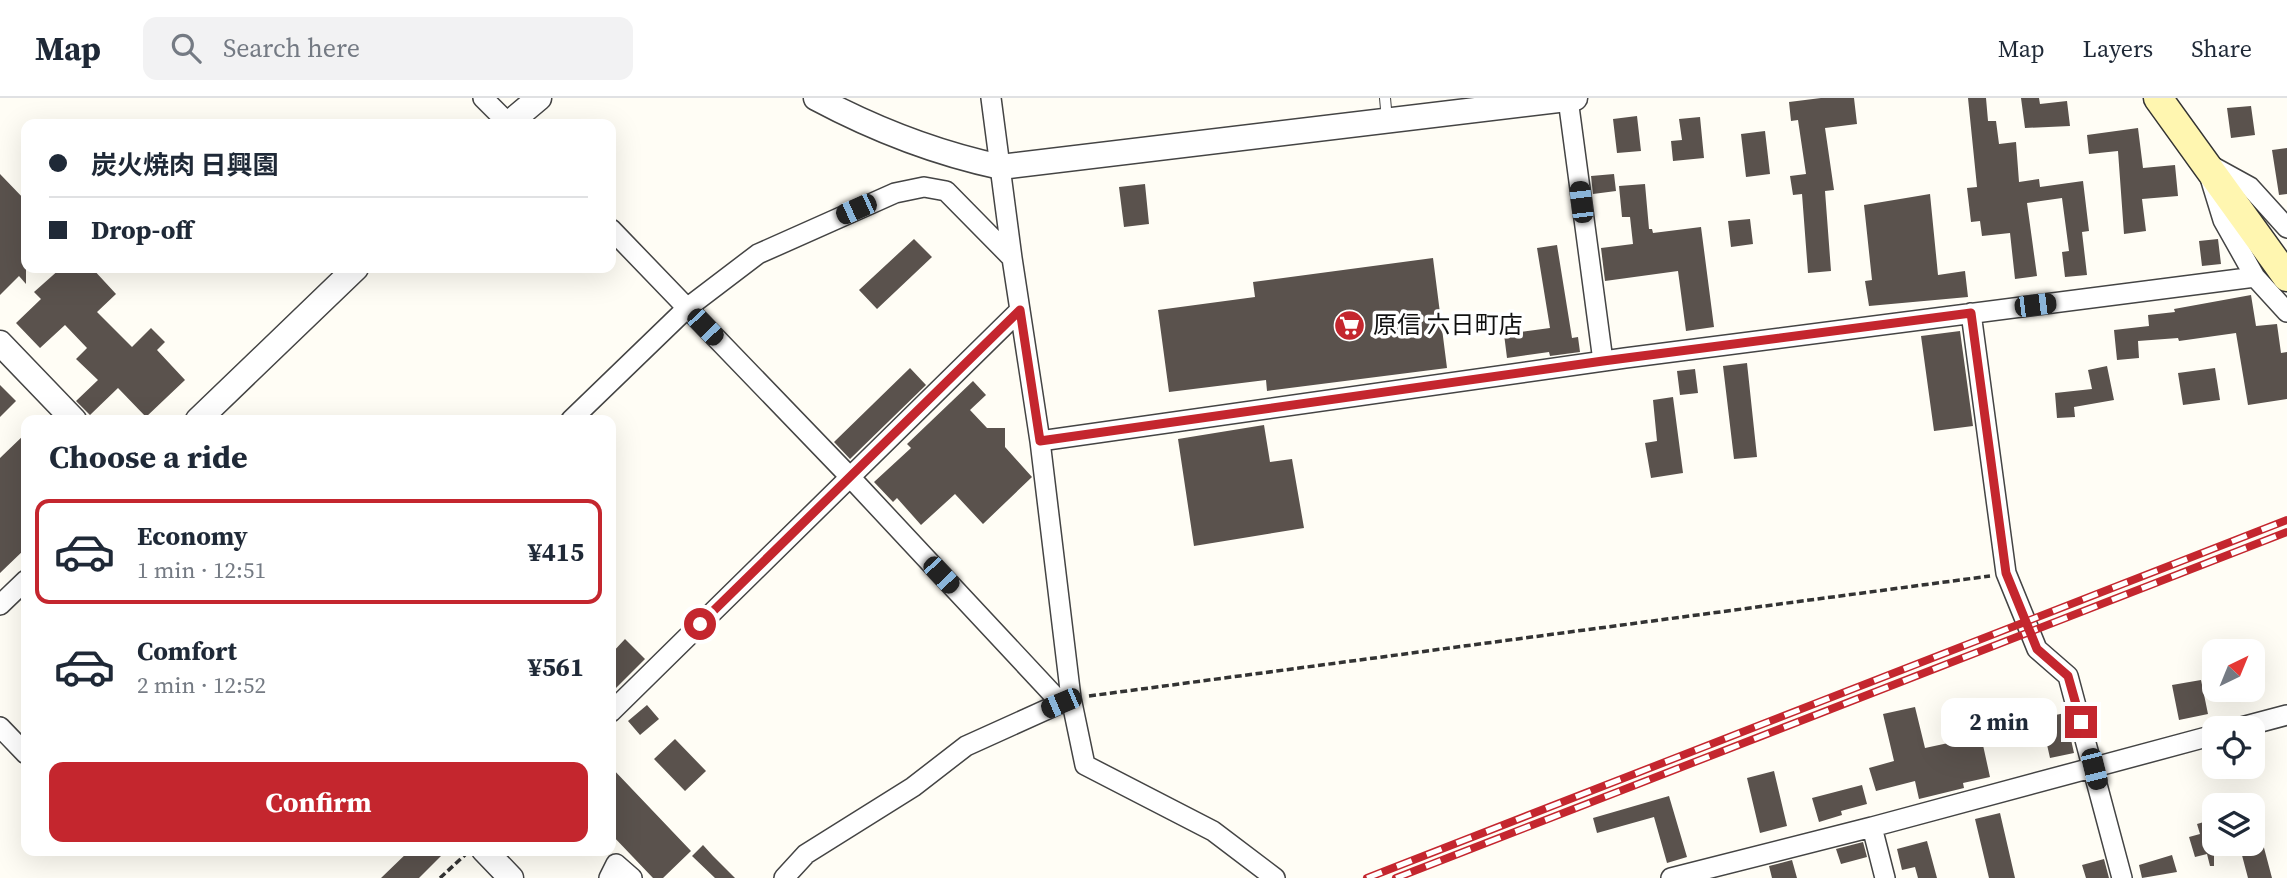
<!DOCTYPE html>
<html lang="en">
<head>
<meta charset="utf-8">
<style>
  body { margin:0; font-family:"Source Serif 4","Noto Sans JP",serif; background:#f2f2f3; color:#1f2937; height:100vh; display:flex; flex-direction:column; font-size:26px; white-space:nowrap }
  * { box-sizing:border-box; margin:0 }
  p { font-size:23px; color:#747a83 }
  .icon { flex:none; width:38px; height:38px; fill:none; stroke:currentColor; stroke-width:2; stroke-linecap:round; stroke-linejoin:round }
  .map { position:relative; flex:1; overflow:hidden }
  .details { position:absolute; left:21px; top:317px; width:595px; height:441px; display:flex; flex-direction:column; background:#fff; border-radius:14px; box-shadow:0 7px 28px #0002 }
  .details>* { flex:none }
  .hud { position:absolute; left:21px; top:21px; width:595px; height:154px; border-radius:14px; box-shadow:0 7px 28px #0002; display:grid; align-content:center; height:154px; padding:0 28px; background:#fff }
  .needle { width:46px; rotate:43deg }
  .tools { position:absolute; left:2202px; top:541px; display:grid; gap:14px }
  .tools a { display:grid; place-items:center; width:63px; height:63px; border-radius:14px; background:#fff; box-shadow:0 7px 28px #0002; font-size:35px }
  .end { position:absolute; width:32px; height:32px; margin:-16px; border:9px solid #c4262e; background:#fff; box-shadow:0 0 0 4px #fff }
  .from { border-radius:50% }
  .bubble { position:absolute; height:49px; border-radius:14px; background:#fff; box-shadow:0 7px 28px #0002; font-size:23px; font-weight:700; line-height:49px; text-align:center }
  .car { position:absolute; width:21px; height:42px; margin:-21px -10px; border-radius:9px; box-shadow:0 0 5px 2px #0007; background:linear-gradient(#222 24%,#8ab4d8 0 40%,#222 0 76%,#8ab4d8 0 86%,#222 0) }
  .hud b { display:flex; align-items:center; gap:24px; height:66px; font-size:26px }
  .hud b+b { border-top:2px solid #e0e1e3 }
  .hud i { width:18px; height:18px; background:#1f2937 }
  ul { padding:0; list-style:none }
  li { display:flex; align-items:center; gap:21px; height:105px; margin:0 14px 10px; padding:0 14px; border:4px solid transparent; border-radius:14px }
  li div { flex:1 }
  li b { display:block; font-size:26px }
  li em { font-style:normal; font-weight:700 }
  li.active { border-color:#c4262e }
  li>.icon { width:63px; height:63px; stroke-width:1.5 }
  h2 { padding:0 28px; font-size:32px; line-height:84px }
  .action { display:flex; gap:14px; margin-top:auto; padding:14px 28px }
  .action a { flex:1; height:80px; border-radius:14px; background:#c4262e; color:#fff; font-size:28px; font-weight:700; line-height:80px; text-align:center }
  header { display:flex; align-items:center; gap:42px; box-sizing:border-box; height:98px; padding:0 35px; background:#fff; border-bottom:2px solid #e0e1e3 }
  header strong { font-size:33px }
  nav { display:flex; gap:38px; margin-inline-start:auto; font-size:24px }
  .search { width:490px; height:63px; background:#f2f2f3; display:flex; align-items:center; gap:18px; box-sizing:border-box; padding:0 24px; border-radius:14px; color:#747a83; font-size:26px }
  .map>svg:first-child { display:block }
  .building { fill:#5a524d }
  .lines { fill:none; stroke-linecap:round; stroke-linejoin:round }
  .service-casing { stroke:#444; stroke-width:12 }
  .minor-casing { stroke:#444; stroke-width:22 }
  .tertiary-casing { stroke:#444; stroke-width:27 }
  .secondary-casing { stroke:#333; stroke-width:31 }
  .path { stroke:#333; stroke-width:3.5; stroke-dasharray:7 3.5; stroke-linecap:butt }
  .service { stroke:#fff; stroke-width:10 }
  .minor { stroke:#fff; stroke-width:19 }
  .tertiary { stroke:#fff; stroke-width:24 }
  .secondary { stroke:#fff6b0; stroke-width:28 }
  .rail-casing { stroke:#c4262e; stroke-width:8 }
  .rail { stroke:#fff; stroke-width:5; stroke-dasharray:16; stroke-linecap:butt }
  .route { stroke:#c4262e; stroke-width:9 }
  .labels { text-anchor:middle; stroke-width:7; stroke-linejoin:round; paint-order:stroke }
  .poi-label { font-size:24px; fill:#111; stroke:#fff; text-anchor:start }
</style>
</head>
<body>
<header>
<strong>Map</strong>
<div class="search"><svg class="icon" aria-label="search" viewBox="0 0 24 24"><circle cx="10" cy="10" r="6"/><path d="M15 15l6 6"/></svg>Search here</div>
<nav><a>Map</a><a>Layers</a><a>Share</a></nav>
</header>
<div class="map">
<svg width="2287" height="780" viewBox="0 0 2287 780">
  <rect width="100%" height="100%" fill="#fffdf5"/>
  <!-- building -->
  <path class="building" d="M 1821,0 L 1854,0 L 1857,26 L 1825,30 L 1834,92 L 1825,93 L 1831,173 L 1808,175 L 1802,96 L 1793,97 L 1790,78 L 1806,76 L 1798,22 L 1791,23 L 1789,4 Z
    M 1968,0 L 1986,0 L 1988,23 L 1996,23 L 1999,46 L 2016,44 L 2019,84 L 2039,81 L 2040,89 L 2083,83 L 2089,133 L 2082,134 L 2087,177 L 2065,179 L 2062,154 L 2069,153 L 2062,100 L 2027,105 L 2037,178 L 2015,181 L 2010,135 L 1982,138 L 1980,123 L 1971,124 L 1967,90 L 1977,89 Z
    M 2021,0 L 2039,0 L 2040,6 L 2067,3 L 2070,28 L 2025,30 Z
    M 2251,8 L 2255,37 L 2231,40 L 2227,10 Z
    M 1637,18 L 1641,53 L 1617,55 L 1613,21 Z
    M 1700,19 L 1704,60 L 1673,63 L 1671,43 L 1682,42 L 1679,21 Z
    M 2138,30 L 2143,70 L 2175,67 L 2178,98 L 2142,101 L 2146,133 L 2124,136 L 2118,53 L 2089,56 L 2087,37 Z
    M 1765,33 L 1770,76 L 1746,79 L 1741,36 Z
    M 2287,50 L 2287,96 L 2279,97 L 2272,52 Z
    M 0,76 L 26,103 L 26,186 L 19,178 L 0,197 Z
    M 1614,76 L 1616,93 L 1593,96 L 1591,78 Z
    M 1145,86 L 1149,126 L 1124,129 L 1119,89 Z
    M 1645,86 L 1649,131 L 1652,131 L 1653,135 L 1701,129 L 1714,229 L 1686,233 L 1678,173 L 1605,183 L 1601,150 L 1633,146 L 1630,119 L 1622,119 L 1619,88 Z
    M 1930,96 L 1938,177 L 1965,173 L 1968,199 L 1869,208 L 1865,183 L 1872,182 L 1864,107 Z
    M 1750,121 L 1753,146 L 1731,149 L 1728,123 Z
    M 914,141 L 932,159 L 877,211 L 859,192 Z
    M 2218,141 L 2221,166 L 2202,168 L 2199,143 Z
    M 1557,147 L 1572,240 L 1578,239 L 1580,254 L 1550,258 L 1549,254 L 1507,260 L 1504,236 L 1550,230 L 1537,150 Z
    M 1433,160 L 1447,270 L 1267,293 L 1266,282 L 1169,294 L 1158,212 L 1255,199 L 1253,184 Z
    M 61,170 L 92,170 L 116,196 L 97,214 L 132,249 L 151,230 L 165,244 L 157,252 L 185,282 L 146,319 L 118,290 L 90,317 L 76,303 L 98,282 L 76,261 L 87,250 L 65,227 L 40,250 L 16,225 L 41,201 L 34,194 Z
    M 2251,197 L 2256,228 L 2277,226 L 2281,255 L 2287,254 L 2287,301 L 2248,307 L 2236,235 L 2179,243 L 2178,240 L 2138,243 L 2139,260 L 2117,262 L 2114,232 L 2149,228 L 2148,217 L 2175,214 L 2174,211 Z
    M 1960,233 L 1973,328 L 1934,333 L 1921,238 Z
    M 1747,265 L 1757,359 L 1734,361 L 1723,268 Z
    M 2107,268 L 2114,302 L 2074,309 L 2075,319 L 2057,320 L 2055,295 L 2092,291 L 2088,272 Z
    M 910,270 L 926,287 L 850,361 L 834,344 Z
    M 2215,270 L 2220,302 L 2183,307 L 2178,275 Z
    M 1695,271 L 1698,295 L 1680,297 L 1677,273 Z
    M 973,283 L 986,297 L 970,312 L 987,330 L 1005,330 L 1005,349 L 1032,379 L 983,426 L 955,396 L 921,427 L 897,400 L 893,404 L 874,384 L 911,350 L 907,346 Z
    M 0,287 L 16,303 L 0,319 Z
    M 1673,299 L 1683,375 L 1651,380 L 1645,345 L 1657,343 L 1653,302 Z
    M 1264,327 L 1270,364 L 1292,361 L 1304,430 L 1194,448 L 1178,341 Z
    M 26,335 L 26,450 L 0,475 L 0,360 Z
    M 625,541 L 645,561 L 611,595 L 611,556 Z
    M 2201,582 L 2208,616 L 2179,622 L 2172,587 Z
    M 647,607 L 659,621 L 640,637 L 628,623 Z
    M 1915,609 L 1925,650 L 1981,638 L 1990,679 L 1963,685 L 1964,690 L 1919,701 L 1915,683 L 1876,693 L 1869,670 L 1894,663 L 1883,616 Z
    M 2065,615 L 2074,655 L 2050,660 L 2041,620 Z
    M 675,641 L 706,673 L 685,693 L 654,661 Z
    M 611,669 L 691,753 L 663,780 L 653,780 L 611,736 Z
    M 1774,673 L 1787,728 L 1760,735 L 1747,680 Z
    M 1862,687 L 1867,706 L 1841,713 L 1842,717 L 1819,724 L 1812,700 Z
    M 1669,698 L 1687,759 L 1667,765 L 1654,719 L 1597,735 L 1593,720 Z
    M 2000,715 L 2015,780 L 1989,780 L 1975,721 Z
    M 2214,721 L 2214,768 L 2210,768 L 2207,756 L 2195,759 L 2189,739 L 2200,736 L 2197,726 Z
    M 1927,743 L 1937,780 L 1918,780 L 1915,769 L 1902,772 L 1897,751 Z
    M 1863,744 L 1867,759 L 1841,766 L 1836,751 Z
    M 2239,746 L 2263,746 L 2272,780 L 2248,780 Z
    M 703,747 L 713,758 L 735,780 L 715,780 L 692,758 Z
    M 410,752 L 447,752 L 419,780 L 381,780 Z
    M 2172,757 L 2177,774 L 2142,780 L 2139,767 Z
    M 2104,761 L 2109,780 L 2086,780 L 2082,767 Z
    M 1792,762 L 1797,780 L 1772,780 L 1769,768 Z"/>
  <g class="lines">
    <defs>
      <path id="service" d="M 1385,0 L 1387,22"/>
      <path id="minor" d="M 483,0 L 509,26
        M 991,0 L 1012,160 L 1040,343 L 1071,600 L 1085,667 L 1213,733 L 1275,780
        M 1568,1 L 1603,263
        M 2210,67 L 2250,89 L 2287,130
        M 2211,83 L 2223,122 L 2255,179 L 2287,214
        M 611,131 L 851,380 L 1061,605
        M 1971,215 L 2006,475 L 2037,551 L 2068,578 L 2122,780
        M 571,322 L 687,210 L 758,156 L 895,95 L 924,89 L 946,93 L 1012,160
        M 1040,343 L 1625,260 L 2255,179
        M 0,507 L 26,482
        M 611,614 L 1020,212
        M 0,629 L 26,656
        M 2238,630 L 2287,617
        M 609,780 L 616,766 L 632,780
        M 784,780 L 806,756 L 913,689 L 966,648 L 1070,601
        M 1671,780 L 1872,729
        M 1885,780 L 1872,729 L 2214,637"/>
      <path id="tertiary" d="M 816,0 C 876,32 935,55 1001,69 L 1575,0
        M 508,26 L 539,0
        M 0,245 L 74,322
        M 198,322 L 356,170
        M 484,752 L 511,780"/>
      <path id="secondary" d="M 2158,0 L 2287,179"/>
    </defs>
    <!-- service casing -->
    <use href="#service" class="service-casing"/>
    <!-- minor casing -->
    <use href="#minor" class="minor-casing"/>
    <!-- tertiary casing -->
    <use href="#tertiary" class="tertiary-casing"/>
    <!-- secondary casing -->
    <use href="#secondary" class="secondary-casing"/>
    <!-- path -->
    <path class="path" d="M 1089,598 L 1990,478
      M 440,780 L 466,756"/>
    <!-- service -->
    <use href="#service" class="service"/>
    <!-- minor -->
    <use href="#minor" class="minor"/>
    <!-- tertiary -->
    <use href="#tertiary" class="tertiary"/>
    <!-- secondary -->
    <use href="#secondary" class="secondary"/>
    <defs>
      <path id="rail" d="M 1367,780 L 2287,422
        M 1396,780 L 2287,434"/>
    </defs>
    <!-- rail casing -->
    <use href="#rail" class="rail-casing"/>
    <!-- rail -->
    <use href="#rail" class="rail"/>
  </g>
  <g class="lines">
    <!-- route -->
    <path class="route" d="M 700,526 L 1020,212 L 1040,343 L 1603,263 L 1971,215 L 2006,475 L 2037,551 L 2068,578 L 2081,624"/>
  </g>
  <!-- icons -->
  <defs>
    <symbol id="supermarket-disc" viewBox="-11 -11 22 22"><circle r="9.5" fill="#c4262e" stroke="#fff"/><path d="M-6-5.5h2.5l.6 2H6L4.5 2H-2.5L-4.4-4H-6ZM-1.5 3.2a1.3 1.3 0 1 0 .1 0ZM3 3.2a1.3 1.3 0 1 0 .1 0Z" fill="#fff"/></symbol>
  </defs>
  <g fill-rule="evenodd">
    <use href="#supermarket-disc" x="1332" y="210" width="35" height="35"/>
  </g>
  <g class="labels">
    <!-- poi labels -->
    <g class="poi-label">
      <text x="1373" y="235">原信 六日町店</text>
    </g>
  </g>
</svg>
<div class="tools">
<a><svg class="needle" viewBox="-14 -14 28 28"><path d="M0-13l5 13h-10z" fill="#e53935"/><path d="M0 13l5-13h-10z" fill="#747a83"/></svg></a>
<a><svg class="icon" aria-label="locate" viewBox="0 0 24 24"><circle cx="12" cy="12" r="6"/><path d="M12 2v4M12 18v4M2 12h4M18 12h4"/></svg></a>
<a><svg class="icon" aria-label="layers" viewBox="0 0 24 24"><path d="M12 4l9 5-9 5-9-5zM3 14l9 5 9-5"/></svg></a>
</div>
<i class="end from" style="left:700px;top:526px"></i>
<i class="end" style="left:2081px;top:624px"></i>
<div class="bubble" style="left:1941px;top:600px;width:116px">2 min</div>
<i class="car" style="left:1581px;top:104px;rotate:353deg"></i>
<i class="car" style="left:856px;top:111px;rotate:246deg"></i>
<i class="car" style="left:2035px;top:207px;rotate:83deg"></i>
<i class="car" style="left:705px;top:229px;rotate:136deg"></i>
<i class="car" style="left:941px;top:477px;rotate:137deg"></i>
<i class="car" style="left:1061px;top:605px;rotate:247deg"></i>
<i class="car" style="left:2094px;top:671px;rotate:166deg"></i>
<div class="hud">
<b><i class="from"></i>炭火焼肉 日興園</b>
<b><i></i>Drop-off</b>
</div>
<section class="details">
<h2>Choose a ride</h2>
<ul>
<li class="active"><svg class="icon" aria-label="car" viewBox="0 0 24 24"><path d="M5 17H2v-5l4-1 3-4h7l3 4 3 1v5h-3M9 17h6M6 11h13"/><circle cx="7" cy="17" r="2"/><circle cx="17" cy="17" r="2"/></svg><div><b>Economy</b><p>1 min · 12:51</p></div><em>¥415</em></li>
<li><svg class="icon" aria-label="car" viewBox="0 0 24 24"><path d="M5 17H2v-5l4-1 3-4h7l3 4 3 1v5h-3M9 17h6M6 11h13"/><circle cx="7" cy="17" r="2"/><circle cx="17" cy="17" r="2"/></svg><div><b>Comfort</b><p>2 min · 12:52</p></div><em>¥561</em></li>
</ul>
<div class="action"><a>Confirm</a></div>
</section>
</div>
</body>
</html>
